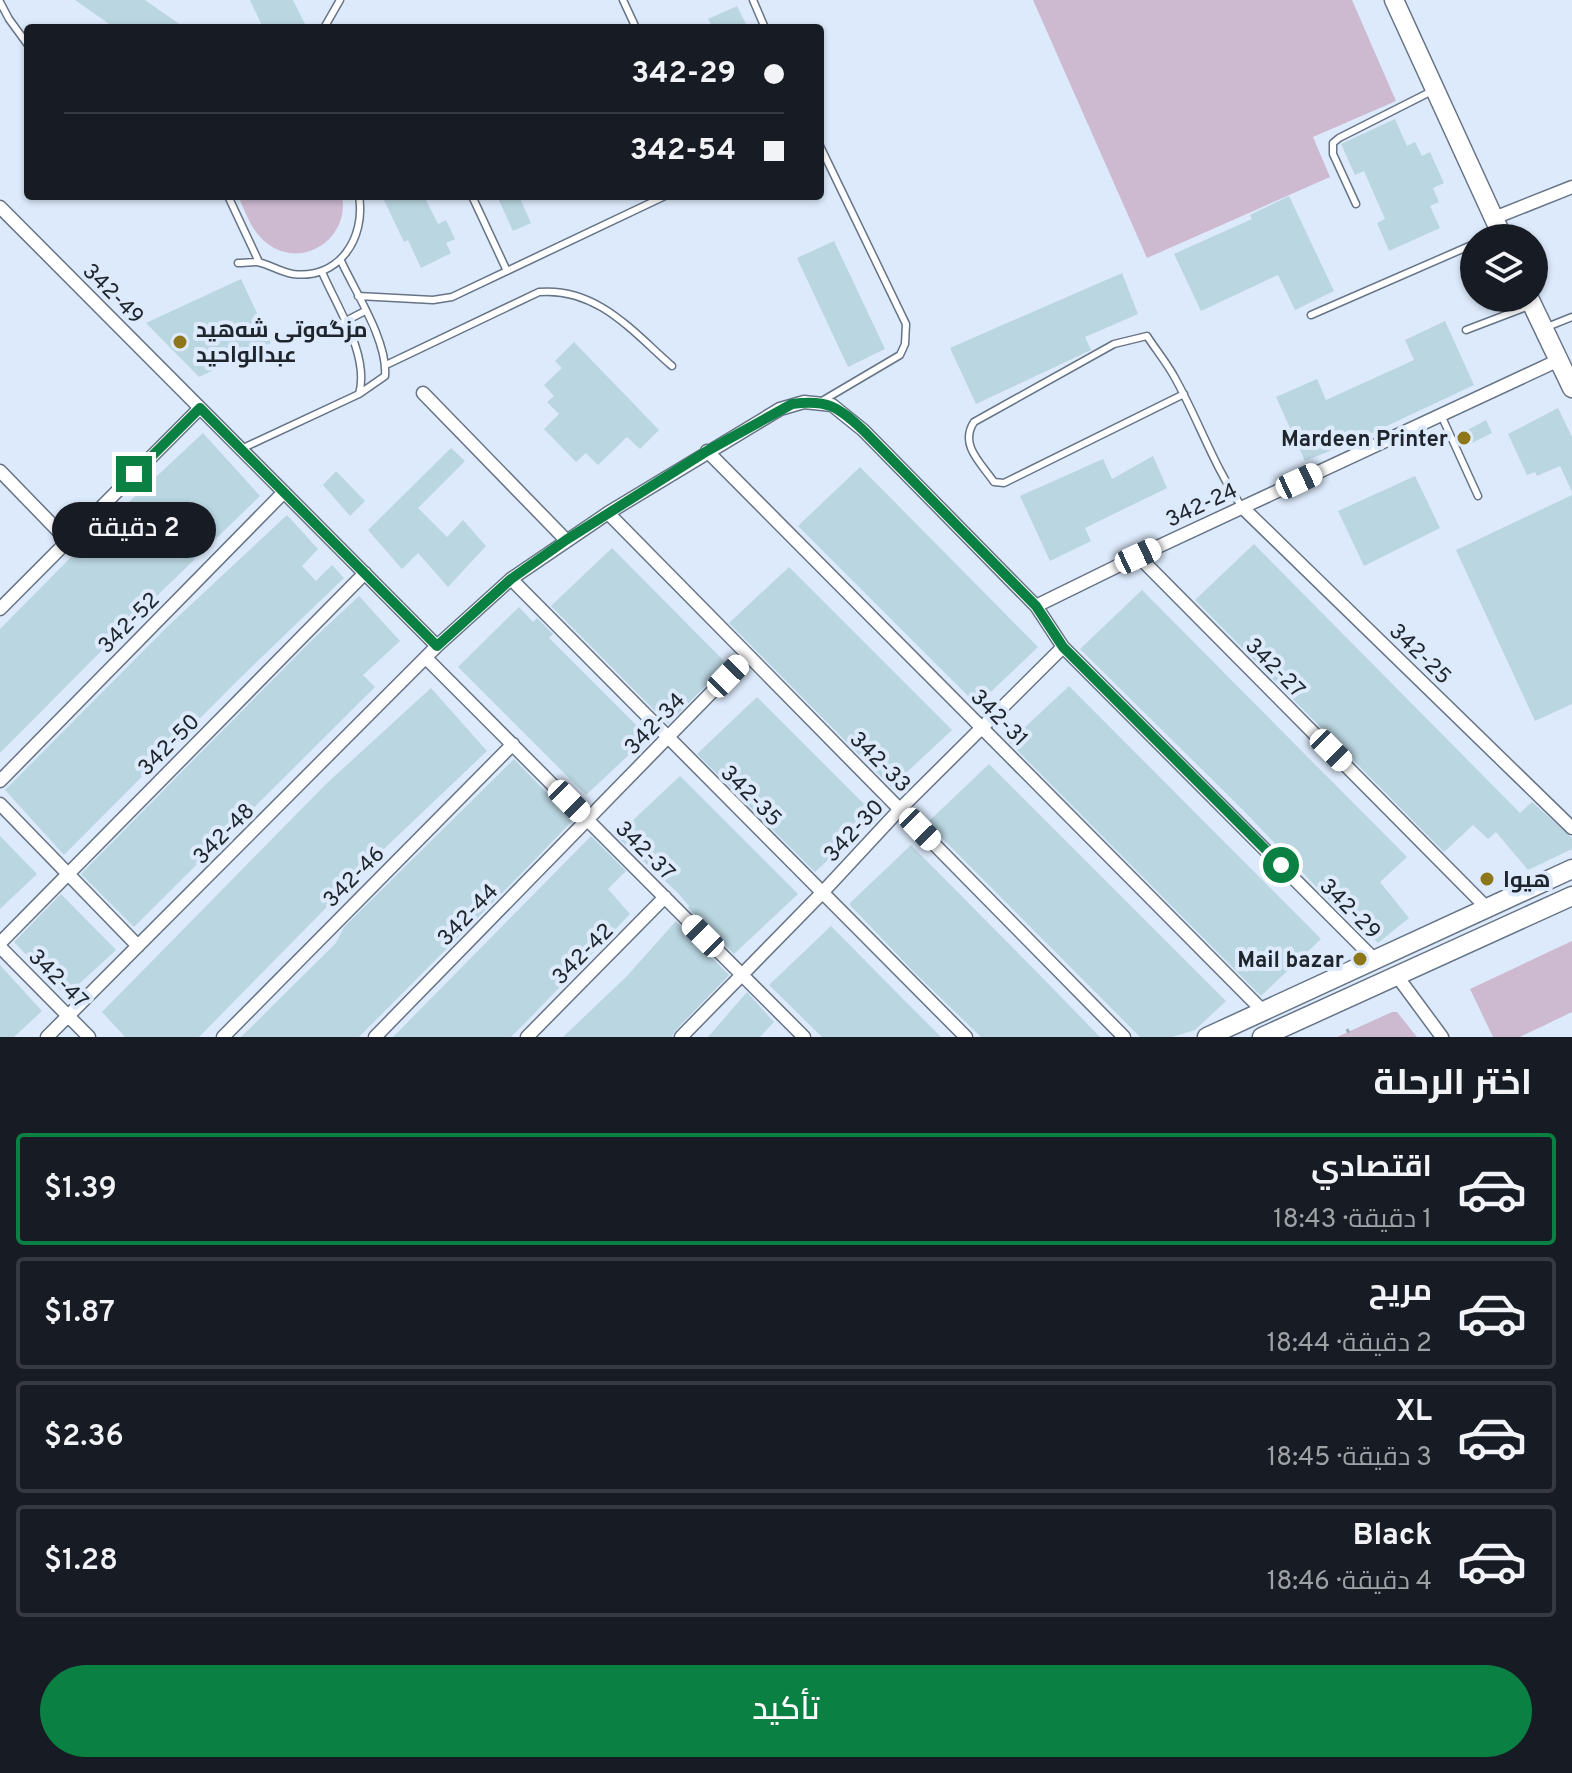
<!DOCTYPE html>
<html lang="ar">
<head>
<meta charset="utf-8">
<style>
  body { margin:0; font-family:Overpass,Cairo,sans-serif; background:#242831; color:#f1f3f6; direction:rtl; height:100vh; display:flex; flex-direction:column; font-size:30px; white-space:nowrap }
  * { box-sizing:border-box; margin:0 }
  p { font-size:26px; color:#9ea1a6 }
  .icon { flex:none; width:44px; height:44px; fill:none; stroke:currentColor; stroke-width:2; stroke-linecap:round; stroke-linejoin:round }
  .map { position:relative; height:1037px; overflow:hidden; direction:ltr }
  .sheet { display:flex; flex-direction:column; background:#171b24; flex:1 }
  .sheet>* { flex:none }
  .banner { position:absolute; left:24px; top:24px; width:800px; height:176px; border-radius:8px; box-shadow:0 2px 6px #0004; direction:rtl; display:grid; align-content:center; height:176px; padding:0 40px; background:#171b24 }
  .fabs { position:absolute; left:1460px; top:224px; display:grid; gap:16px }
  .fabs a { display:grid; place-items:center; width:88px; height:88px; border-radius:50%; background:#171b24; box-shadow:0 2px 6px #0004; font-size:40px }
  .end { position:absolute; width:36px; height:36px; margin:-18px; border:10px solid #0b8043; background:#fff; box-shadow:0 0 0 4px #fff }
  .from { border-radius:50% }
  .bubble { position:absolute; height:56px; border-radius:28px; background:#171b24; box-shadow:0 2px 6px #0004; font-size:26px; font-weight:600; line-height:56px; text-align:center; direction:rtl }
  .car { position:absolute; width:24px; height:48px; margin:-24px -12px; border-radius:10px; box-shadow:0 0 6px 2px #0007; background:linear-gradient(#fff 24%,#345 0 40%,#fff 0 76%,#345 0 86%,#fff 0) }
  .banner b { display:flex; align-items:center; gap:28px; height:76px; font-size:30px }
  .banner b+b { border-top:2px solid #363941 }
  .banner i { width:20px; height:20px; background:#f1f3f6 }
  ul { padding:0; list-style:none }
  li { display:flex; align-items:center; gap:24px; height:112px; margin:0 16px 12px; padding:0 24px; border:4px solid #363941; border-radius:8px }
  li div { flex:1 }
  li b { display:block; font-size:30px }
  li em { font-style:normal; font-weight:600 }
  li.active { border-color:#0b8043 }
  li>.icon { width:72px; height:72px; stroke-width:1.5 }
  h2 { padding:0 40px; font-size:36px; line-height:96px }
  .action { display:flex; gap:16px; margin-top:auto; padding:16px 40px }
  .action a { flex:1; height:92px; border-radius:48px; background:#0b8043; color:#fff; font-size:32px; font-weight:600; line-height:92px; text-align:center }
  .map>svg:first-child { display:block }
  .green { fill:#cdbad1 }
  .building { fill:#bad6e1 }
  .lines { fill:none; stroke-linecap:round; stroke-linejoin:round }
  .lane-casing { stroke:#667487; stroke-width:9 }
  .street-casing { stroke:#667487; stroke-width:15 }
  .secondary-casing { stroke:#667487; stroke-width:21 }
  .path { stroke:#9ea9b6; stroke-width:3; stroke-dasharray:4 6; stroke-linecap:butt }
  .lane { stroke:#fff; stroke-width:6 }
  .street { stroke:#fff; stroke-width:12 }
  .secondary { stroke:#fff; stroke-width:18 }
  .route { stroke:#0b8043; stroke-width:10 }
  .poi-dot { fill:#8e761b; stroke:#ddeafb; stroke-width:3 }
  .labels { text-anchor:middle; stroke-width:8; stroke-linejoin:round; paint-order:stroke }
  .street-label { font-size:22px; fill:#1f252c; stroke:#ddeafb }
  .poi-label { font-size:22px; font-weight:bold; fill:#1f252c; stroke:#ddeafb; text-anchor:start }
</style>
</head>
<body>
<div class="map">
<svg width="1572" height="1037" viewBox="0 0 1572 1037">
  <rect width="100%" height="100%" fill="#ddeafb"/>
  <!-- green -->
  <path class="green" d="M 1033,0 L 1352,0 L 1396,101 L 1313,137 L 1330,177 L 1147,258 Z
    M 238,196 L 342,196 C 350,238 303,270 268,244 C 252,233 246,213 238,196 Z
    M 1572,941 L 1572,1012 L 1520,1037 L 1493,1037 L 1470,989 Z
    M 1392,1012 L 1397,1012 L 1417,1037 L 1337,1037 Z"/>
  <!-- building -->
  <path class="building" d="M 75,0 L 145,0 L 185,28 L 115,28 Z
    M 250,0 L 293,0 L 307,28 L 263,28 Z
    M 737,6 L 748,28 L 713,28 L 708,19 Z
    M 1395,119 L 1407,146 L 1415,142 L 1422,156 L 1430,152 L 1444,183 L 1433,188 L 1439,202 L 1430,206 L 1440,228 L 1389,251 L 1377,223 L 1385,219 L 1364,171 L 1355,175 L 1341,144 Z
    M 382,196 L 424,196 L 438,224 L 446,220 L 455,239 L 446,243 L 451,253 L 421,268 L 408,240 L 404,242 Z
    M 497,196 L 519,196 L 531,223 L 513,231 Z
    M 1289,196 L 1334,291 L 1295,310 L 1278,275 L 1201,311 L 1174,254 L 1252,219 L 1250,215 Z
    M 834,241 L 885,349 L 848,367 L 797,258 Z
    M 1122,273 L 1138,314 L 1085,337 L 1091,350 L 976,404 L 950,348 Z
    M 241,279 L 271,343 L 199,377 L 146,323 Z
    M 1445,321 L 1474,385 L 1357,440 L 1305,461 L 1276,397 L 1317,379 L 1326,400 L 1414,360 L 1405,340 Z
    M 574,342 L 659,430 L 640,449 L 627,437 L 598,465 L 586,453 L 576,462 L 544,429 L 559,414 L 547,402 L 554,396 L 544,385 L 562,368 L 555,361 Z
    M 1558,408 L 1572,437 L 1572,492 L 1560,466 L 1537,476 L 1535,472 L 1527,475 L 1508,434 Z
    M 1486,420 L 1492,433 L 1468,445 L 1462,433 Z
    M 203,433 L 260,496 L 135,617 L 0,753 L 0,629 L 84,544 Z
    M 451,448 L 465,461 L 418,508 L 447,537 L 463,520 L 486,546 L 448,587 L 418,553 L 402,569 L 368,530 Z
    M 1153,456 L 1167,488 L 1085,528 L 1091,541 L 1050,561 L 1020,496 L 1103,459 L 1112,479 Z
    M 860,467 L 1038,647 L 977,705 L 798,526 Z
    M 336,471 L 365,501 L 350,516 L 323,485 Z
    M 1415,476 L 1440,528 L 1364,566 L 1338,511 Z
    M 1572,495 L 1572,704 L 1535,721 L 1456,550 Z
    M 287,515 L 318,549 L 302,566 L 316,581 L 332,565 L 344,578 L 238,680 L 64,855 L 5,790 L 168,626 Z
    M 1254,544 L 1520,813 L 1532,802 L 1572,838 L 1572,849 L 1528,870 L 1496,832 L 1488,839 L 1473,825 L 1444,852 L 1195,600 Z
    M 612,548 L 727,664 L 668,724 L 551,606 Z
    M 789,567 L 952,730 L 891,787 L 729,623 Z
    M 1142,590 L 1407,857 L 1380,882 L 1409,918 L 1378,943 L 1348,912 L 1346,915 L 1324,895 L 1244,811 L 1080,649 Z
    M 359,596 L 400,641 L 363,675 L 375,687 L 134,927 L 81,874 L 311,641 Z
    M 519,607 L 533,622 L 537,618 L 553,634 L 549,638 L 648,737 L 586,795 L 458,667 Z
    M 1069,686 L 1321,939 L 1261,996 L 1009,742 Z
    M 431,688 L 487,751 L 386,847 L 199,1037 L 125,1037 L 102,1012 L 326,784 Z
    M 757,697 L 876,816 L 815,872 L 697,754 Z
    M 514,759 L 573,820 L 521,874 L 359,1037 L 241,1037 L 336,943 L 344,927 Z
    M 989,764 L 1226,1001 L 1195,1030 L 1172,1037 L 1140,1037 L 927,823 Z
    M 680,776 L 798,894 L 734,954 L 688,908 L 689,906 L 678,893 L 616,836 Z
    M 0,836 L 37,874 L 0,909 Z
    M 591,836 L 626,871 L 608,889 L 630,914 L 528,1020 L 511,1037 L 393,1037 Z
    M 911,845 L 1029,964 L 1100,1037 L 981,1037 L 914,972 L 849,904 Z
    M 61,894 L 116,950 L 66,996 L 14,942 Z
    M 676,921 L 729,975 L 675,1031 L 672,1037 L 563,1037 L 627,976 Z
    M 831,926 L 904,1000 L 941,1037 L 822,1037 L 769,985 Z
    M 0,965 L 42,1011 L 14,1037 L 0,1037 Z
    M 747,992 L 774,1022 L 760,1037 L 708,1037 Z"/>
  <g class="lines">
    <defs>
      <path id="lane" d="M 623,0 L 636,28
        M 753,0 L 765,28
        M 0,2 L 9,19 L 28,45
        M 324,28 L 340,0
        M 820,146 L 906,324 L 905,344 L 900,355 L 822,401
        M 228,196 L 259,262
        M 472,196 L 507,271
        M 1356,204 L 1333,154 L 1333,143 L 1339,138 L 1432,91
        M 238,263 C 244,263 251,262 257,262 C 269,264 280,272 293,274 C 339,280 366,238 359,196
        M 322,272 C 337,307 370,356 359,394
        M 358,296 L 433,300 L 452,297 L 665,196
        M 1311,315 L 1474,244
        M 344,322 L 365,311
        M 1547,327 L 1572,317
        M 1466,330 L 1529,306
        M 386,365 L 539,292 C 597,287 633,332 672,366
        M 1184,394 L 1004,483 L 994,482 C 981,463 959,445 974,422 L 1114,344 L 1147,336 C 1156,350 1167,363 1175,378 C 1199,421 1214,467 1242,507
        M 1441,415 L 1478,496
        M 241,449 L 359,394 L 385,376 C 388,342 356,293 341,261"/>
      <path id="street" d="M 0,207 L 437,646
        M 1494,218 L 1572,187
        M 423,393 L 566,540
        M 707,451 L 1263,1011
        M 0,471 L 68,541
        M 1242,507 L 1572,828
        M 608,513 L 1124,1037
        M 1138,556 L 1487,908
        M 511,579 L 966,1037
        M 1036,606 L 1138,556 L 1559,360
        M 0,609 L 200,408
        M 426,658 L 804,1037
        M 0,781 L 284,492
        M 0,804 L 138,946
        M 0,943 L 365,573
        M 0,947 L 89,1037
        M 1397,976 L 1442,1037
        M 47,1037 L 437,646 L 511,579 L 608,513 L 780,409 L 804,402 L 832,405 L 863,430 L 1036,606 L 1063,647 L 1375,960
        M 223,1037 L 513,744
        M 375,1037 L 748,655
        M 527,1037 L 665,897
        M 681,1037 L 822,893 L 900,809 L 1063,647"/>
      <path id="secondary" d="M 1394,0 L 1503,238
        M 1529,298 L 1572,388
        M 1207,1037 L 1572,869
        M 1262,1037 L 1572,896"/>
    </defs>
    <!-- lane casing -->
    <use href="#lane" class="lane-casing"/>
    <!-- street casing -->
    <use href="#street" class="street-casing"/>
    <!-- secondary casing -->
    <use href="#secondary" class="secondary-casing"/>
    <!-- path -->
    <path class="path" d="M 1347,1029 L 1351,1037"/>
    <!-- lane -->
    <use href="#lane" class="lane"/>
    <!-- street -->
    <use href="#street" class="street"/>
    <!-- secondary -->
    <use href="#secondary" class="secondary"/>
  </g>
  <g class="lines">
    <!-- route -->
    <path class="route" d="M 134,474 L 200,408 L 437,646 L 511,579 L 566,540 L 707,451 L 792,404 C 828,399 838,407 863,430 L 1036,606 L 1063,647 L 1281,865"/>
  </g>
  <!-- markers -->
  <g class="poi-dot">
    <circle cx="180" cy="342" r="8"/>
    <circle cx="1464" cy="438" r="8"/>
    <circle cx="1487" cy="879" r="8"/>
    <circle cx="1360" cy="959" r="8"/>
  </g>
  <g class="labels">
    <!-- street labels -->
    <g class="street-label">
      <text transform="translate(114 293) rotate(45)" y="8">342-49</text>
      <text transform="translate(1201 504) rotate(-25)" y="8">342-24</text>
      <text transform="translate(128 622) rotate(-45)" y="8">342-52</text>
      <text transform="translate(1421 653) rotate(44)" y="8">342-25</text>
      <text transform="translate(1276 667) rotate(45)" y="8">342-27</text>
      <text transform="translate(1000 717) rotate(45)" y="8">342-31</text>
      <text transform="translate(654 723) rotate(-46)" y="8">342-34</text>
      <text transform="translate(168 744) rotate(-45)" y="8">342-50</text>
      <text transform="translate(881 761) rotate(45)" y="8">342-33</text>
      <text transform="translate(752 795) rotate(45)" y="8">342-35</text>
      <text transform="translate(853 830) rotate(-47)" y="8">342-30</text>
      <text transform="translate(223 833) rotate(-45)" y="8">342-48</text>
      <text transform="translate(646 850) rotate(45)" y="8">342-37</text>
      <text transform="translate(353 876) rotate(-45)" y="8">342-46</text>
      <text transform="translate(1351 908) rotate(45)" y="8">342-29</text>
      <text transform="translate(467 914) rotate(-46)" y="8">342-44</text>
      <text transform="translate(582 953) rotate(-45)" y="8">342-42</text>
      <text transform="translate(59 978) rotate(45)" y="8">342-47</text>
    </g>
    <!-- poi labels -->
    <g class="poi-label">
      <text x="196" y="337">مزگه‌وتی شه‌هید<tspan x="196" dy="25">عبدالواحید</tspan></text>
      <text x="1448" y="446" text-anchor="end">Mardeen Printer</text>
      <text x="1503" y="887">هيوا</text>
      <text x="1344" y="967" text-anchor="end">Mail bazar</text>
    </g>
  </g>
</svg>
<div class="fabs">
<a><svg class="icon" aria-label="layers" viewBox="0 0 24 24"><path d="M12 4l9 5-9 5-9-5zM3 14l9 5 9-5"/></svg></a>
</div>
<i class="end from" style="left:1281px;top:865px"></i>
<i class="end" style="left:134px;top:474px"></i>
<div class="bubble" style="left:52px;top:502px;width:164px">2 دقيقة</div>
<i class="car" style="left:1299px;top:481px;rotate:65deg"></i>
<i class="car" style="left:1138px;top:556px;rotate:65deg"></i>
<i class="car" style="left:728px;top:676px;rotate:44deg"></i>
<i class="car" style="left:1331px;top:750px;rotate:135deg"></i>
<i class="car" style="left:569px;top:801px;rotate:135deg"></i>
<i class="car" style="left:920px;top:829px;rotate:136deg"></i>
<i class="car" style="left:703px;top:936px;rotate:315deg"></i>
<div class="banner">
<b><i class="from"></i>342-29</b>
<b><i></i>342-54</b>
</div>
</div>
<section class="sheet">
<h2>اختر الرحلة</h2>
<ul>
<li class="active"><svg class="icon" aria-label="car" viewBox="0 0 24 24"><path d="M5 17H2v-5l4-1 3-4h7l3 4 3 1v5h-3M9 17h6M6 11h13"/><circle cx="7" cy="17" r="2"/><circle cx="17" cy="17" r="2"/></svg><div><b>اقتصادي</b><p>1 دقيقة · 18:43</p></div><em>$1.39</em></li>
<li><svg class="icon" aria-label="car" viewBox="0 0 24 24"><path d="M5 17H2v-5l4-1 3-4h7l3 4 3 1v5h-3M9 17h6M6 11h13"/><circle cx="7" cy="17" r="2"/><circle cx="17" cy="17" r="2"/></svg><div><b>مريح</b><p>2 دقيقة · 18:44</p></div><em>$1.87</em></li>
<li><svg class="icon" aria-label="car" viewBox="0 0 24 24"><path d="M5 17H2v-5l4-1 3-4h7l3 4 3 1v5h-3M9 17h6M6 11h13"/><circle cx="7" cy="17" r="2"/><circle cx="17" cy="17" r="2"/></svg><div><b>XL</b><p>3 دقيقة · 18:45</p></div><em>$2.36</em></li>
<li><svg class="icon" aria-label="car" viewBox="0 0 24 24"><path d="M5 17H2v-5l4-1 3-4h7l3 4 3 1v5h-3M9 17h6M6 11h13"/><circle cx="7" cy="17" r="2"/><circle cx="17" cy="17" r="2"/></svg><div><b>Black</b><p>4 دقيقة · 18:46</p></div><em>$1.28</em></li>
</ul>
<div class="action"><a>تأكيد</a></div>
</section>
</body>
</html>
